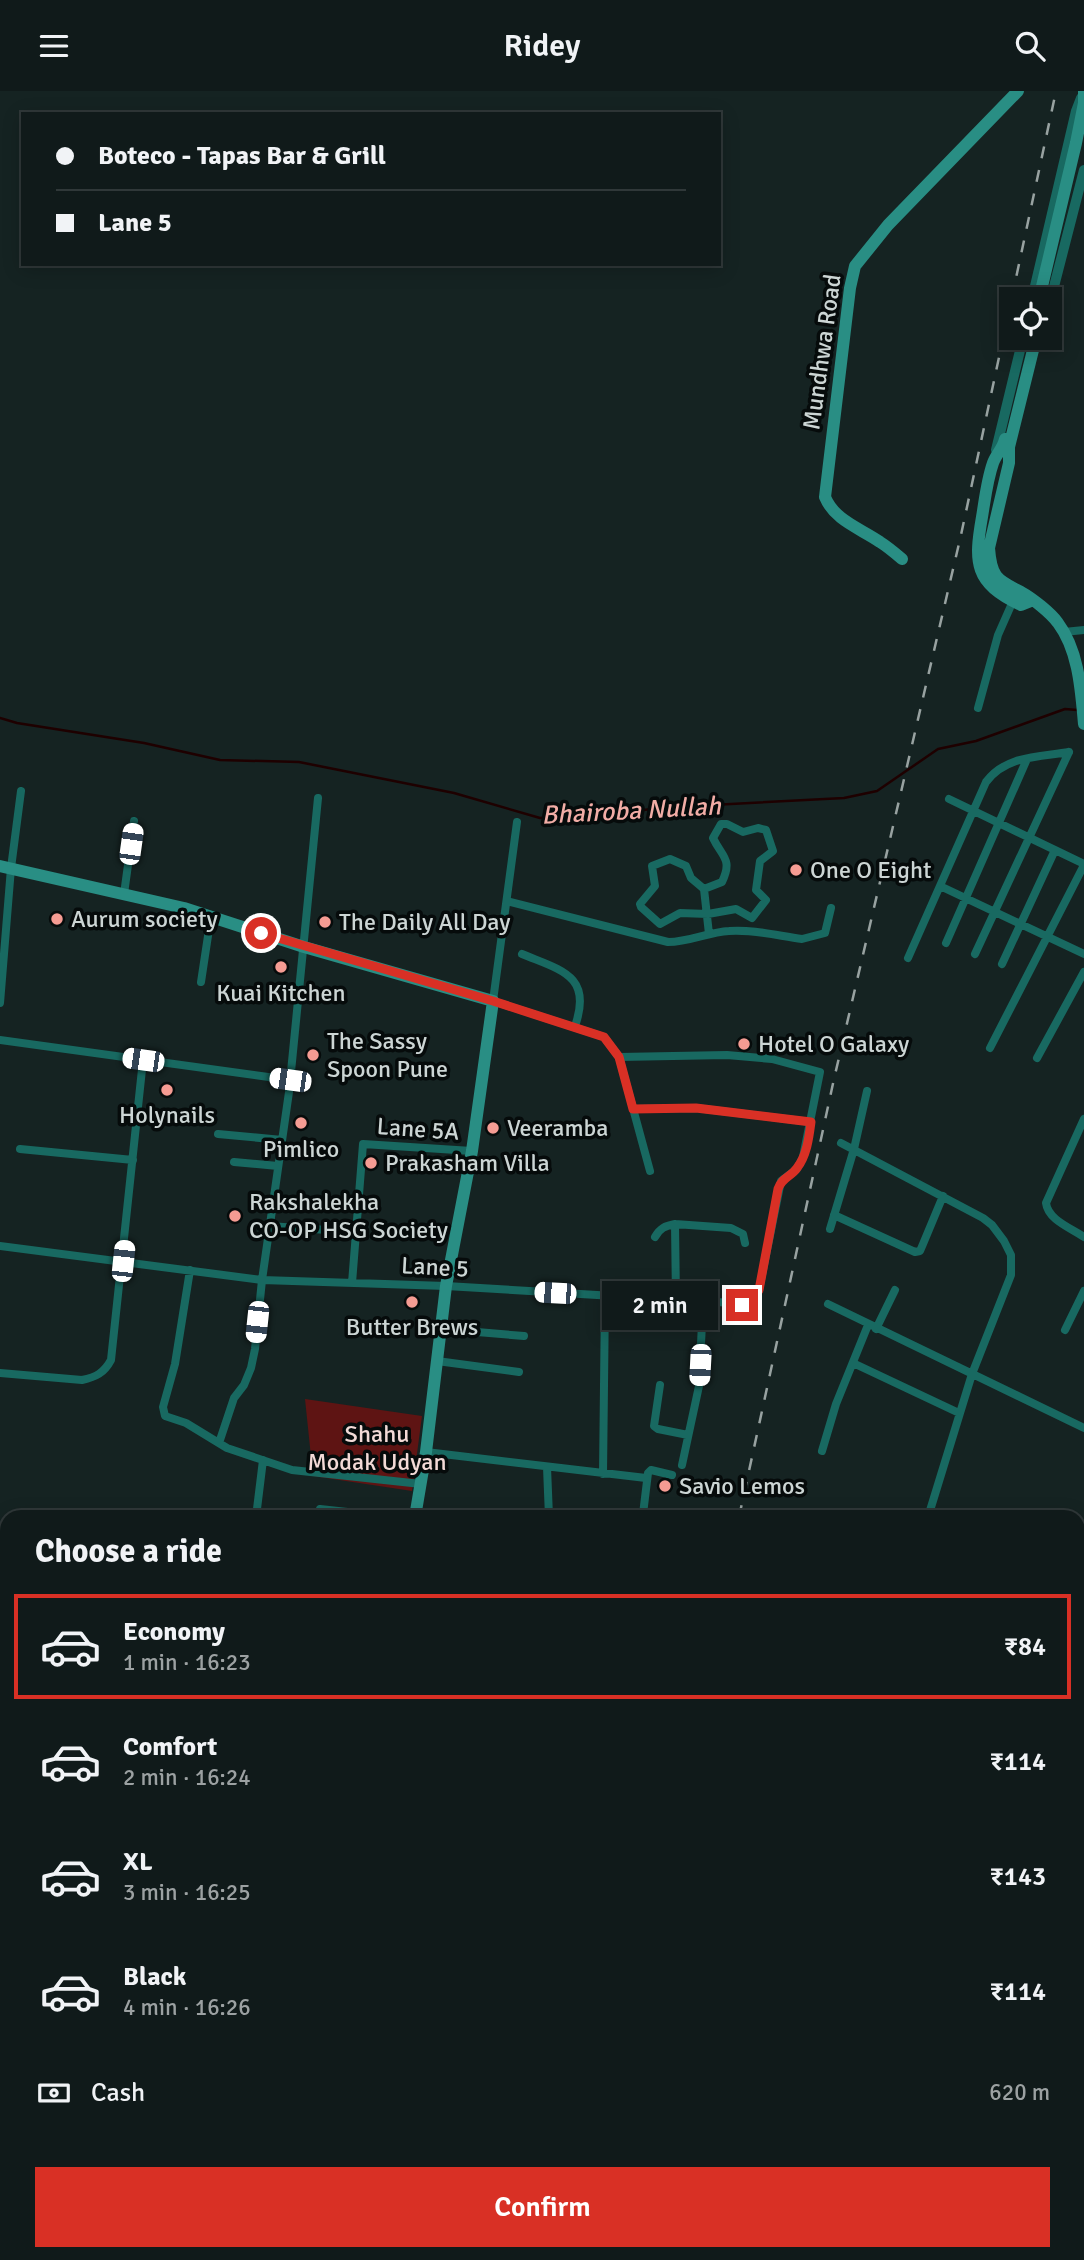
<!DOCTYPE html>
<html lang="en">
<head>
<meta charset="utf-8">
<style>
  body { margin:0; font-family:Signika,sans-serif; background:#192323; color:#f1f3f6; height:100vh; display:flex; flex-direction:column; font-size:26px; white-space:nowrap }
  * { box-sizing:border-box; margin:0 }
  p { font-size:23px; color:#9ca1a2 }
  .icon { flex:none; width:38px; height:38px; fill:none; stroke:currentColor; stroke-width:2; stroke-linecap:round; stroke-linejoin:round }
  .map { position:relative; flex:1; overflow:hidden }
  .panel { position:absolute; left:0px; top:1419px; width:1085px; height:751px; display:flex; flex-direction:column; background:#101a1a; border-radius:21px 21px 0 0; box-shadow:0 4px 18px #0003,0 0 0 2px #303839 }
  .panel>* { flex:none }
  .hud { position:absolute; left:21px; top:21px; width:700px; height:154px; border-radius:0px; box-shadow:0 4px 18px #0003,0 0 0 2px #303839; display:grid; align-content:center; height:154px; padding:0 35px; background:#101a1a }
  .controls { position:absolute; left:999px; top:196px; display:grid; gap:14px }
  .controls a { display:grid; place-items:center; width:63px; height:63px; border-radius:0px; background:#101a1a; box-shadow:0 4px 18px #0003,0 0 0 2px #303839; font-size:35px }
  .end { position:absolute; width:32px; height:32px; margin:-16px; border:9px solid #d93025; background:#fff; box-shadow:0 0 0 4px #fff }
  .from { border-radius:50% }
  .bubble { position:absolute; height:49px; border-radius:0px; background:#101a1a; box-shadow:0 4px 18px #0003,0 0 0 2px #303839; font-size:23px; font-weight:600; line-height:49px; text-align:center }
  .car { position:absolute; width:21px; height:42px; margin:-21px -10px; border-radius:9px; box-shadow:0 0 5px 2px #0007; background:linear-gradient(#fff 24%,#345 0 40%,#fff 0 76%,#345 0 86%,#fff 0) }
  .hud b { display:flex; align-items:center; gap:24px; height:66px; font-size:26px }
  .hud b+b { border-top:2px solid #303839 }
  .hud i { width:18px; height:18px; background:#f1f3f6 }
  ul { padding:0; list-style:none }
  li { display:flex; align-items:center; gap:21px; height:105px; margin:0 14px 10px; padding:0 21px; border:4px solid transparent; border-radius:0px }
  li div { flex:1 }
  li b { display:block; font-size:26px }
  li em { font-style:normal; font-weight:600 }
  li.current { border-color:#d93025 }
  li>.icon { width:63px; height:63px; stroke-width:1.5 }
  h2 { padding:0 35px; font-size:32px; line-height:84px }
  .pay { display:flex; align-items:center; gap:18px; height:77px; padding:0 35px; font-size:26px }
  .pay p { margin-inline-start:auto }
  .primary-button { display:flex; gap:14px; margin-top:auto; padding:14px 35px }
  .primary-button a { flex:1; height:80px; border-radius:0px; background:#d93025; color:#fff; font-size:28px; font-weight:600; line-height:80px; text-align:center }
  header { display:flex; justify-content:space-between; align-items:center; height:91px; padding:0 35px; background:#101a1a; font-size:32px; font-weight:600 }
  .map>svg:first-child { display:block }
  .green { fill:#5e1413 }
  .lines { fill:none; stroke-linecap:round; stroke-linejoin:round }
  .stream { stroke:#1e0000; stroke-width:2.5 }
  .minor { stroke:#186961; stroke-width:8 }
  .tertiary { stroke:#186961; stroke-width:10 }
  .secondary { stroke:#298e84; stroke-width:12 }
  .rail { stroke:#98a2a1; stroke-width:2.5; stroke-dasharray:12 12; stroke-linecap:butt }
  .secondary-bridge { stroke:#298e84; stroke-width:12 }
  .route { stroke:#d93025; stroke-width:9 }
  .poi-dot { fill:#f59c93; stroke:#060b0b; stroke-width:2.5 }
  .labels { text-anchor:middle; stroke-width:7; stroke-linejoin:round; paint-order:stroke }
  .street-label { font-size:24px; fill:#ccd5d4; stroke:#060b0b }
  .poi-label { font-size:24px; fill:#ccd5d4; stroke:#060b0b; text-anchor:start }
  .park-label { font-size:24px; fill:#f3dad7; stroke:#060b0b }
  .water-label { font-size:26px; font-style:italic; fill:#f2ada6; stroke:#060b0b }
</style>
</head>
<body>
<header><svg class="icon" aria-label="menu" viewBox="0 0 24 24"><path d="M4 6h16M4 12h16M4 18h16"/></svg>Ridey<svg class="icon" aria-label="search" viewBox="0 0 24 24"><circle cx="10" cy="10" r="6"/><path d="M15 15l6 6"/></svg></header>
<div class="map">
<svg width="1084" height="2169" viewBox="0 0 1084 2169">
  <rect width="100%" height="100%" fill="#152322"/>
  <!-- green -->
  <path class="green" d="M 305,1308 L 422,1325 L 412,1400 L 313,1385 Z
    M 1084,1761 L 1084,1815 L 1078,1832 L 1078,1771 Z
    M 0,2016 L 7,2017 L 7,2104 L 0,2103 Z
    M 1078,2140 L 1084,2141 L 1084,2169 L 1047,2169 L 1043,2163 L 1078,2163 Z
    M 849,2163 L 903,2163 L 904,2166 L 899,2169 L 846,2169 Z"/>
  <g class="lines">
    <!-- stream -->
    <path class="stream" d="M 0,627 L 17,632 L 144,652 L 220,669 L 299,671 L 454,702 L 540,727 L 693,715 L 844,707 L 877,700 L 938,658 L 976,650 L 1065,618 L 1077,619
      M 0,2042 L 7,2045"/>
    <!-- minor -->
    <path class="minor" d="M 1064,541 L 1084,539
      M 978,617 L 998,544 L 1013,510
      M 949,708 L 1084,773
      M 517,731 L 493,910 L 604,946 L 619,966 L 650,1080
      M 940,795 L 1084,863
      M 704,798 L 722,791 C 733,768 722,766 713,747 L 721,733 L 727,733 L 743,741 L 758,737 L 766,739 L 773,760 L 760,770 L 756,799 L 766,809 L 752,827 L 736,818 L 708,823 L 680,822 L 660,833 L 641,816 L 640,813 L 655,795 L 652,775 L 670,768 L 686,775 L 691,787 L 704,798 L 709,843
      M 124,803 L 134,730
      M 507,810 L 668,851 C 690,851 708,841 729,840 C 753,838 779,845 802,848 L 825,842 L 831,817
      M 946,852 L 1027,668
      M 522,863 C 560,879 593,884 575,935
      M 975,863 L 1069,661
      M 908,867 L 986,691 C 1006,664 1040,666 1069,661
      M 1002,873 L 1055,759
      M 201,891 L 211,825
      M 0,912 L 11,777 L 21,700
      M 0,949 L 290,989
      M 990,957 L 1084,774
      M 1037,967 L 1084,881
      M 633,1018 L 696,1017 L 811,1031
      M 1084,1028 L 1046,1112 C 1048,1129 1071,1137 1084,1146
      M 218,1043 L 282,1049
      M 841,1052 L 983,1127 L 992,1134 L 1004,1150 L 1011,1164 L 1011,1184 L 972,1283 L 928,1426
      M 20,1058 L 133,1069
      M 234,1071 L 278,1075
      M 834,1124 L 915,1161 L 920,1160 L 923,1153 L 943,1105
      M 675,1133 L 731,1137 L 743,1143 L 745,1152
      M 269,1135 L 356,1141
      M 830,1138 L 854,1058 L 867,1000
      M 655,1146 C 660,1137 665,1135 675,1133 L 676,1209
      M 0,1155 L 262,1189 L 446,1195 L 750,1213 L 759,1199 L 781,1090 L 797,1078 L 803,1066 L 820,981 L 772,968 L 727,964 L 619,966
      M 190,1179 L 175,1273 L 163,1316 L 165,1325 L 186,1332 L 227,1357 L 292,1379 L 421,1393
      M 352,1192 L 363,1053 L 472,1060
      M 828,1213 L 1084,1337
      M 441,1238 L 524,1245
      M 876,1238 L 895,1199
      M 1065,1239 L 1084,1200
      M 437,1270 L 519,1281
      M 853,1272 L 959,1322
      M 0,1282 L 82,1289 C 96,1286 104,1282 111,1269 L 143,969
      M 660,1294 L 654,1335 L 658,1338 L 688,1344
      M 219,1352 L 234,1307 L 244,1294 L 251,1277 L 255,1258 L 262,1189 L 289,1001 L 318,707
      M 822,1360 L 836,1313 L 868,1234
      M 426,1361 L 646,1387
      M 682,1374 L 699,1295 L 703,1211
      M 547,1376 L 549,1426
      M 603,1383 L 605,1206
      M 320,1418 L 393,1426
      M 643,1423 L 648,1382 L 651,1379 L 672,1384
      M 256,1426 L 263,1369
      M 0,1445 L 7,1446
      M 0,1633 L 7,1635
      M 0,1877 L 7,1878"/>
    <!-- tertiary -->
    <path class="tertiary" d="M 1032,208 L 1076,20 L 1081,7
      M 1050,211 L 1084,79
      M 996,359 L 1023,247"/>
    <!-- secondary -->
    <path class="secondary" d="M 1036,247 L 1009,356 L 1009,372 L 989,457 C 991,485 996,489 1021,501 C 1032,507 1051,522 1058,532 C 1079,560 1081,600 1084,633
      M 1005,348 C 1003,358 996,363 993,372 C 987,389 985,408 982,426 C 974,472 974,492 1021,514 L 1031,510
      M 902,468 C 895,462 888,456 880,451 C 860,437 835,430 825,406 L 850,197 L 855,175 L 888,134 L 1018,0
      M 0,775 L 184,817 L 304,856 L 493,910 L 472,1060 L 446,1195 L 426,1361 L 415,1426
      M 321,2169 L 321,2163"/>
    <!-- rail -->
    <path class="rail" d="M 739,1426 L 834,988 L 961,444 L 1056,0
      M 1078,1716 L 1084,1706
      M 1078,1752 L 1084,1742
      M 585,2169 L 586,2163
      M 810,2169 L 813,2163"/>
    <!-- secondary-bridge -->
    <path class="secondary-bridge" d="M 1039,208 L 1076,52 L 1084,12 L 1084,0"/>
  </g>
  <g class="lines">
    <!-- route -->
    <path class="route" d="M 261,842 L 493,910 L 604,946 L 619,966 L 633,1018 L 696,1017 L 811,1031 C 809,1046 807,1064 797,1077 C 791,1086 782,1086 778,1098 L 759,1199 L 750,1213 L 742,1214"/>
  </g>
  <!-- markers -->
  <g class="poi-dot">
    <circle cx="796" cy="779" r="7"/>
    <circle cx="57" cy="828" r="7"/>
    <circle cx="325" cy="831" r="7"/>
    <circle cx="281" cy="876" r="7"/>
    <circle cx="744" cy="953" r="7"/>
    <circle cx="313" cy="964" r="7"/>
    <circle cx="167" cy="999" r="7"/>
    <circle cx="301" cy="1032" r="7"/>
    <circle cx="493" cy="1037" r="7"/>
    <circle cx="371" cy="1072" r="7"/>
    <circle cx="235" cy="1125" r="7"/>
    <circle cx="412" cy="1211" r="7"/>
    <circle cx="665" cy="1395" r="7"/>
  </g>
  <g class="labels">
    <!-- street labels -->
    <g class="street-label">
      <text transform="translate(822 261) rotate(-82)" y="8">Mundhwa Road</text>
      <text transform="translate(418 1038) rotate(4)" y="8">Lane 5A</text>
      <text transform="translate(435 1176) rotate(3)" y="8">Lane 5</text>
    </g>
    <!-- poi labels -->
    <g class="poi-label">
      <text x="810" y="787">One O Eight</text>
      <text x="71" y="836">Aurum society</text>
      <text x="339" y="839">The Daily All Day</text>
      <text x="281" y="910" text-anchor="middle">Kuai Kitchen</text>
      <text x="327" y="958">The Sassy<tspan x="327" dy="28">Spoon Pune</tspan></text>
      <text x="758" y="961">Hotel O Galaxy</text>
      <text x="167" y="1032" text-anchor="middle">Holynails</text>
      <text x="507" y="1045">Veeramba</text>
      <text x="301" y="1066" text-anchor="middle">Pimlico</text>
      <text x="385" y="1080">Prakasham Villa</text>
      <text x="249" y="1119">Rakshalekha<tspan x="249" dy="28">CO-OP HSG Society</tspan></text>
      <text x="412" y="1244" text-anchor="middle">Butter Brews</text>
      <text x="679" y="1403">Savio Lemos</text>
    </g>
    <!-- park labels -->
    <g class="park-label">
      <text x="377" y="1351">Shahu<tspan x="377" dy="28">Modak Udyan</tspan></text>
    </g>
    <!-- water labels -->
    <g class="water-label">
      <text transform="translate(631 719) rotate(-3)" y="9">Bhairoba Nullah</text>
    </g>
  </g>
</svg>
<div class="controls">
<a><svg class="icon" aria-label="locate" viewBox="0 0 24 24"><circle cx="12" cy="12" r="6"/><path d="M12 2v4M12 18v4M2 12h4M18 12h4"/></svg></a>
</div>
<i class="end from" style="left:261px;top:842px"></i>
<i class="end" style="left:742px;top:1214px"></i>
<div class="bubble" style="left:602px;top:1190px;width:116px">2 min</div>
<i class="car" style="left:131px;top:753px;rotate:8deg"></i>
<i class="car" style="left:143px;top:969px;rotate:278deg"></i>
<i class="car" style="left:290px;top:989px;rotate:278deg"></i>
<i class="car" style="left:123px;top:1170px;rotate:6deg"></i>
<i class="car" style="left:555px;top:1202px;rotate:273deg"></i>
<i class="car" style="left:257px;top:1231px;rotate:186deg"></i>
<i class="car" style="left:700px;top:1274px;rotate:183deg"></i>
<div class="hud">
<b><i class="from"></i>Boteco - Tapas Bar &amp; Grill</b>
<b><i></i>Lane 5</b>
</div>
<section class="panel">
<h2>Choose a ride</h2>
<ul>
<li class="current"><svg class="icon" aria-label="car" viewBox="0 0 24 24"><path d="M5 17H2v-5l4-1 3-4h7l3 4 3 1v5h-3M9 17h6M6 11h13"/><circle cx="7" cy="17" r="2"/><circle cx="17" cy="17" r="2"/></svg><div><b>Economy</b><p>1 min · 16:23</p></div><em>₹84</em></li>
<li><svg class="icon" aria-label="car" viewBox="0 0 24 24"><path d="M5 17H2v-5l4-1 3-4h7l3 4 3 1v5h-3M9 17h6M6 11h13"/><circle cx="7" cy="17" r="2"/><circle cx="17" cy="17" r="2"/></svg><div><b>Comfort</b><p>2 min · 16:24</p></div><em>₹114</em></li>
<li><svg class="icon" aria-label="car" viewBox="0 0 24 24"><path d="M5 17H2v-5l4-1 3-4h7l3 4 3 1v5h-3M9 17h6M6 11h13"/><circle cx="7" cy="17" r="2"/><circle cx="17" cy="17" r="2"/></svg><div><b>XL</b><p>3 min · 16:25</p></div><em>₹143</em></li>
<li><svg class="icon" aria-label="car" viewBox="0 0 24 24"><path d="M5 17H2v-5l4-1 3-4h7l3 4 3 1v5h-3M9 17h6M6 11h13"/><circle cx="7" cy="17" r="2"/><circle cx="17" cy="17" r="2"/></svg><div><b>Black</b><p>4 min · 16:26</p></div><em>₹114</em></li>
</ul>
<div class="pay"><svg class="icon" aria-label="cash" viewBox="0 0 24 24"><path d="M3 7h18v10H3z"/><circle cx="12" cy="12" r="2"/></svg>Cash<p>620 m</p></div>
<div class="primary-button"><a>Confirm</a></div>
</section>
</div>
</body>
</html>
